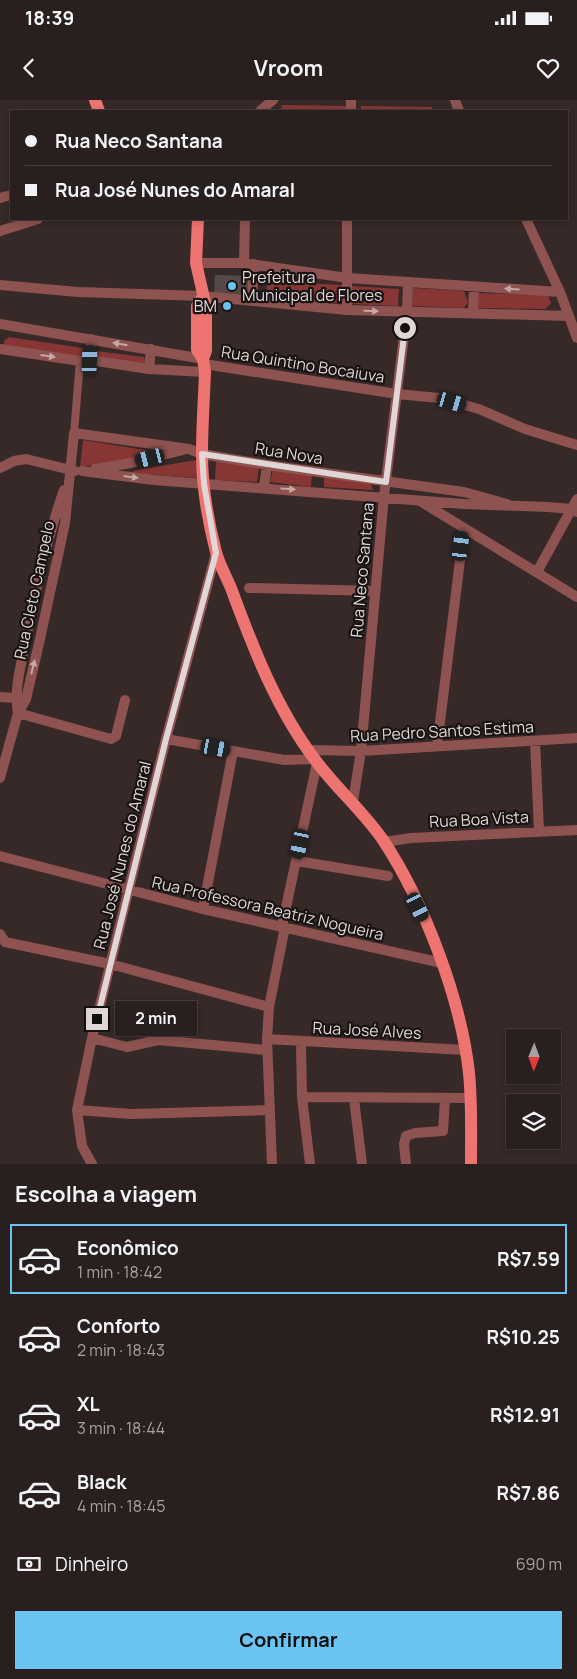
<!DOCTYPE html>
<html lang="pt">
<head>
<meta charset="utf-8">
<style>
  body { margin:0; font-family:Manrope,sans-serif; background:#302727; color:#f1f3f6; height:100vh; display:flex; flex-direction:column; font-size:19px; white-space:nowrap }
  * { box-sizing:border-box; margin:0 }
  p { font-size:16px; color:#a5a2a4 }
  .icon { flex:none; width:28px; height:28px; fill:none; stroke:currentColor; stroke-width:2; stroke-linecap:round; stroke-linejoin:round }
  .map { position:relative; height:1064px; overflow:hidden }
  .sheet { display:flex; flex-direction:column; background:#281f1e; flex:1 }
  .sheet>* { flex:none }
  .guide { position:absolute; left:10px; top:10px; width:558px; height:110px; border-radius:0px; box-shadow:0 2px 8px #0003,0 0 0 1px #443d3c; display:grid; align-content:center; height:110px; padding:0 15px; background:#281f1e }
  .needle { width:32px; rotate:181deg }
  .tools { position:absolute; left:506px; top:929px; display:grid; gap:10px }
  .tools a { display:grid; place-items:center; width:55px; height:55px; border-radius:0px; background:#281f1e; box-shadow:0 2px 8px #0003,0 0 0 1px #443d3c; font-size:25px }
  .end { position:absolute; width:22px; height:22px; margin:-11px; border:6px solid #dfd6d5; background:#111; box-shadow:0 0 0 2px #111 }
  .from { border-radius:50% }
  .bubble { position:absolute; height:35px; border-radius:0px; background:#281f1e; box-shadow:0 2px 8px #0003,0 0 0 1px #443d3c; font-size:16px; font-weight:700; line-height:35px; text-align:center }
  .car { position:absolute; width:15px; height:30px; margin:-15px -8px; border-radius:6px; box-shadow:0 0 4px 1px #0007; background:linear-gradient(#222 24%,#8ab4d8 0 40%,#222 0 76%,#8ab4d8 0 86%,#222 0) }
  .guide b { display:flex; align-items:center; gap:18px; height:48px; font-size:19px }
  .guide b+b { border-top:1px solid #443d3c }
  .guide i { width:12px; height:12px; background:#f1f3f6 }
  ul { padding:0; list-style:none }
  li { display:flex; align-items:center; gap:15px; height:70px; margin:0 10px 8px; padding:0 5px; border:2px solid transparent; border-radius:0px }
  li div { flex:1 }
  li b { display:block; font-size:19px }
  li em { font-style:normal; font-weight:700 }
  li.selected { border-color:#6bc3f2 }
  li>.icon { width:45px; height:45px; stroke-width:1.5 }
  h2 { padding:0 15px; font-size:22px; line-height:60px }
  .pay { display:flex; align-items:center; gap:12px; height:55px; padding:0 15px; font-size:19px }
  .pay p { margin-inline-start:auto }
  .button { display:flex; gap:10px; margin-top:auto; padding:10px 15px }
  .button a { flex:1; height:58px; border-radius:0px; background:#6bc3f2; color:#111; font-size:20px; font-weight:700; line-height:58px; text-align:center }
  .status { display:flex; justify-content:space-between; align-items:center; height:35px; padding:0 25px; background:#281f1e; direction:ltr }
  .status svg { height:14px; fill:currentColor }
  header { display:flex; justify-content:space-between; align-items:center; height:65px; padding:0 15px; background:#281f1e; font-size:22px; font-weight:700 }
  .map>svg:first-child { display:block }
  .green { fill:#883635 }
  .building { fill:#584a49; filter:url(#shadow) }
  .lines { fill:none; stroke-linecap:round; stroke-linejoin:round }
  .pedestrian { stroke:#8e5350; stroke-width:8 }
  .minor { stroke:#8e5350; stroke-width:10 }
  .primary { stroke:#ed7471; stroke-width:12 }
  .oneway { fill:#c3a8a6 }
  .route { stroke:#dfd6d5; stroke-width:6 }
  .poi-dot { fill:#6bc3f2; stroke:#191313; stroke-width:2 }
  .labels { text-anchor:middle; stroke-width:4.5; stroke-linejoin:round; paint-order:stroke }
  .poi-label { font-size:16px; fill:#dfd6d5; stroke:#191313; text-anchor:start }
  .street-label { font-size:16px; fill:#dfd6d5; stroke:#191313 }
</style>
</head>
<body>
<div class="status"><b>18:39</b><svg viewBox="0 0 49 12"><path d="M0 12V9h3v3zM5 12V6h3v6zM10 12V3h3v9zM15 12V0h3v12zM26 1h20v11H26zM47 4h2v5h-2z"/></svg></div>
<header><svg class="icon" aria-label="back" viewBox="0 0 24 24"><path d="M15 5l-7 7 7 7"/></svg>Vroom<svg class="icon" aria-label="heart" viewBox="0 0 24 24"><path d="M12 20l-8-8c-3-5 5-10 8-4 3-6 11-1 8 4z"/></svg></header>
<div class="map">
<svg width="577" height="1064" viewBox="0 0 577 1064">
  <defs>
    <filter id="shadow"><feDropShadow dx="2.5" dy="2.5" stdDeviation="0" flood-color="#0009"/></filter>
  </defs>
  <rect width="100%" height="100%" fill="#362928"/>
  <!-- green -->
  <path class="green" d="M 282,5 L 346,6 L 346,11 L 280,11 Z
    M 361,6 L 432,7 L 432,11 L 361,11 Z
    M 268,181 L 342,185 L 341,203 L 265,199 Z
    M 352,186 L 399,189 L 398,206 L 351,204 Z
    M 413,188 L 464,191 L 468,202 L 464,208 L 412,206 Z
    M 477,193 L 548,195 L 551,203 L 546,209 L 476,208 Z
    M 9,237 L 83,248 L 87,251 L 85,257 L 4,247 L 4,241 Z
    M 97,251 L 144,257 L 145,261 L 144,264 L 97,259 L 94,254 Z
    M 83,340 L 157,352 L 162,354 L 80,367 Z
    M 196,360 L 198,378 L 130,373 L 137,370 Z
    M 216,361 L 259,367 L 257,382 L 215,380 Z
    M 273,369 L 312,375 L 311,387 L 270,382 Z
    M 324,376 L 370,382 L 373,390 L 324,387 Z"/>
  <!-- building -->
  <path class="building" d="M 215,175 L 251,176 L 249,198 L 214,195 Z"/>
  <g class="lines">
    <!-- pedestrian -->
    <path class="pedestrian" d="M 74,333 L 80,261"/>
    <!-- minor -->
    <path class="minor" d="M 455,0 L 459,11
      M 260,11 L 273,0
      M 351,11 L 351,0
      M 0,98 L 11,95
      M 347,119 L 347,210
      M 526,119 L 560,192 L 577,238
      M 0,131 L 38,119
      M 196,163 L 244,163 L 348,178 L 560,192
      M 244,163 L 245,119
      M 0,185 L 78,192 L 203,196 L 347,210 L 569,216
      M 252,201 L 254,164
      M 473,213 L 474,187
      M 0,224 L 203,259
      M 0,249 L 80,261 L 90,260 L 149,269 L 205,272
      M 90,260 L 91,239
      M 204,264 L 397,294 L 439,298 L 479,309 L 525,329 L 577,345
      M 149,269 L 151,249
      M 0,368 L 14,361 L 26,359 L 75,371
      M 95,369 L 131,363 L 183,350
      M 82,371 L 154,380 L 464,404 L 548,407 L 572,409 L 577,412
      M 264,387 L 267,365
      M 420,401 L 577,497
      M 537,472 L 577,399
      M 249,488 L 375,491
      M 0,597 L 15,598
      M 18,613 C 14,591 20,570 24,549 C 34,495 46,441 64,390
      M 18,613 L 111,639 L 116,636 L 125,600
      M 166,639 L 284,660 L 315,659
      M 535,641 L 539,731
      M 437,646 L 464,428
      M 308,650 L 361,651 L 577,638
      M 0,678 L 18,613 L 26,599 L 40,539 L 65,423 L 74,333 L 189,349 L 202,354 L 267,365 L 464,392 L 507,404
      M 353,701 L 361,651 L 384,396 L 407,212 L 408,183
      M 384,742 L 411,738 L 577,730
      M 0,756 L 203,809 L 442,863
      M 297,761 L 388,776
      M 203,809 L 233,651
      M 282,826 L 317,663
      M 0,834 L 5,842 L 110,864 L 269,907
      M 92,938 L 127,947 L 158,940 L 266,950
      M 267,939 L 465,950
      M 301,942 L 302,997 L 310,1064
      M 302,997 L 470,998
      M 354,999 L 362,1064
      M 77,1010 L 131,1014 L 270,1010
      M 92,1064 L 82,1046 L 77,1010 L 92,938 L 166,639 L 216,453
      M 272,1064 L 267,939 L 269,907 L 285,827
      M 406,1064 L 404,1044 L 406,1036 L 415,1033 L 443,1031 L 445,999"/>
    <!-- primary -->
    <path class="primary" d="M 95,0 L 99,11
      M 198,119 L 196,163 L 206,207 L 206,251 L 203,259
      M 203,196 L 197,206 L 197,250 L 203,259 L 205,272 C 204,299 202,327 202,354 C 202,385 208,421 216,452 C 219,464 226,476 231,488 C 253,548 277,610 316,661 C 337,689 363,711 383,740 C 424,802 461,899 469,973 C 472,1003 471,1034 471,1064"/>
  </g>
  <!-- one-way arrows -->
  <defs><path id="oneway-solid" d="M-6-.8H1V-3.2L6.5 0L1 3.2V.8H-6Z" transform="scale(1.25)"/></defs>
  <g class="oneway">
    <use href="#oneway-solid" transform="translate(512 189) rotate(-177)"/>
    <use href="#oneway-solid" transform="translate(371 211) rotate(1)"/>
    <use href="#oneway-solid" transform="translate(120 244) rotate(-170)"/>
    <use href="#oneway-solid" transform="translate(48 256) rotate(8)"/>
    <use href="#oneway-solid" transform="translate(131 377) rotate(7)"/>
    <use href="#oneway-solid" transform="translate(288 389) rotate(4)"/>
    <use href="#oneway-solid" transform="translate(33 567) rotate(-76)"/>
  </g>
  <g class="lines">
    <!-- route -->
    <path class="route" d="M 97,919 L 166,639 L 216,453 L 204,384 L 202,354 L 386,382 L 405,228"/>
  </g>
  <!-- markers -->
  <g class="poi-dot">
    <circle cx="232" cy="186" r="5"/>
    <circle cx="227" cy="206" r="5"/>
  </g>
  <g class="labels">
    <!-- poi labels -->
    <g class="poi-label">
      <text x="242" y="183">Prefeitura<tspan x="242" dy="18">Municipal de Flores</tspan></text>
      <text x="217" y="212" text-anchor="end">BM</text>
    </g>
    <!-- street labels -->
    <g class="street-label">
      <text transform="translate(303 264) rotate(9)" y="6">Rua Quintino Bocaiuva</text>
      <text transform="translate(289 353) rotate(9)" y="6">Rua Nova</text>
      <text transform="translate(362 470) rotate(-85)" y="6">Rua Neco Santana</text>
      <text transform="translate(34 490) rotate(-78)" y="6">Rua Cleto Campelo</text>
      <text transform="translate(442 631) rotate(-3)" y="6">Rua Pedro Santos Estima</text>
      <text transform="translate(479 719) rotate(-3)" y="6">Rua Boa Vista</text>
      <text transform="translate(122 755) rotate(-76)" y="6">Rua José Nunes do Amaral</text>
      <text transform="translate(268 808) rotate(13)" y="6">Rua Professora Beatriz Nogueira</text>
      <text transform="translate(367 930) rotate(3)" y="6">Rua José Alves</text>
    </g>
  </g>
</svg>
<div class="tools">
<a><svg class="needle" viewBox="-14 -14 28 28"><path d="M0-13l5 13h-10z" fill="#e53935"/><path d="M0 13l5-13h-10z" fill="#a5a2a4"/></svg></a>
<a><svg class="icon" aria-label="layers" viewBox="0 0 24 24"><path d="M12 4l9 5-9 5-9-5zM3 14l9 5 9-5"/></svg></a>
</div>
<i class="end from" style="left:405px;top:228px"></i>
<i class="end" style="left:97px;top:919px"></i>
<div class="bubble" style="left:115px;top:901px;width:82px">2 min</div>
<i class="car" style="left:90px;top:260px;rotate:2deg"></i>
<i class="car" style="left:452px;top:302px;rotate:106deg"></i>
<i class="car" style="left:150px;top:358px;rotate:256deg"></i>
<i class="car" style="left:461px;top:446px;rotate:7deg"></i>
<i class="car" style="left:216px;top:648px;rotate:100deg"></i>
<i class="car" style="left:300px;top:744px;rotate:192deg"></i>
<i class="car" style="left:418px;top:807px;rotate:154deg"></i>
<div class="guide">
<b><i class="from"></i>Rua Neco Santana</b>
<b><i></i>Rua José Nunes do Amaral</b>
</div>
</div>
<section class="sheet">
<h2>Escolha a viagem</h2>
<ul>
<li class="selected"><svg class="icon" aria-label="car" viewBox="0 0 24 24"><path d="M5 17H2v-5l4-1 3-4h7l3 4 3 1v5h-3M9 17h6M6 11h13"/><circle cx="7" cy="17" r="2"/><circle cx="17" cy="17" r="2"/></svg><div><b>Econômico</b><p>1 min · 18:42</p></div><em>R$7.59</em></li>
<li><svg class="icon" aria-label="car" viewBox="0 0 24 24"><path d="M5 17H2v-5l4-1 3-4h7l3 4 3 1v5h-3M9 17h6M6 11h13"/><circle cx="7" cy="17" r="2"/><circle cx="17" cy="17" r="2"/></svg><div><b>Conforto</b><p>2 min · 18:43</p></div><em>R$10.25</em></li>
<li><svg class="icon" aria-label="car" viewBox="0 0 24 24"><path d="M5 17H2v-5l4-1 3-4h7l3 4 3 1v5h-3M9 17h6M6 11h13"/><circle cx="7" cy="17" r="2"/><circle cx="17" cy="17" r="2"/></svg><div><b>XL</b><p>3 min · 18:44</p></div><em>R$12.91</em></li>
<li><svg class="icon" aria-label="car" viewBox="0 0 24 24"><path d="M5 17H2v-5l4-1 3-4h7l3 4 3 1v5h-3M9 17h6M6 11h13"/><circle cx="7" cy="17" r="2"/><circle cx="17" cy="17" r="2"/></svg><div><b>Black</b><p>4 min · 18:45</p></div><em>R$7.86</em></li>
</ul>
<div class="pay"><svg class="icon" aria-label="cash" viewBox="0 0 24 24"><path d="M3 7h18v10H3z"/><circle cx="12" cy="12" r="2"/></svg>Dinheiro<p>690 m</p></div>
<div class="button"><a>Confirmar</a></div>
</section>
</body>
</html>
